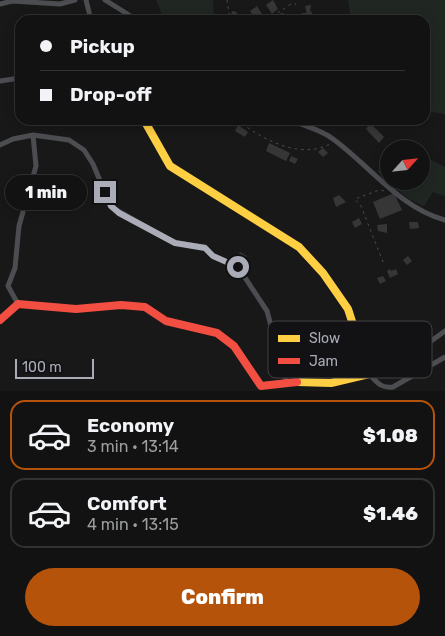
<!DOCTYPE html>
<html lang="en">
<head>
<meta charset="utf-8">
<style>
  body { margin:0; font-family:Rubik,sans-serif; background:#1f2020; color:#f1f3f6; height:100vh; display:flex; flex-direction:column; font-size:19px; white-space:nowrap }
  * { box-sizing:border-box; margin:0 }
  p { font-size:16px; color:#9c9e9f }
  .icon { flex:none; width:28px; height:28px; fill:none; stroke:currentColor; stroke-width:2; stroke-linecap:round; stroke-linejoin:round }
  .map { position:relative; height:391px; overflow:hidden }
  .drawer { display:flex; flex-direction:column; background:#121212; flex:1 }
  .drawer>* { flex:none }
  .top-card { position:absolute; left:15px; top:15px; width:415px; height:110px; border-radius:15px; box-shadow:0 2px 12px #0003,0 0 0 1px #313232; display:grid; align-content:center; height:110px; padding:0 25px; background:#121212 }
  .needle { width:32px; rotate:63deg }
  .buttons { position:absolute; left:380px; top:140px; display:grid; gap:10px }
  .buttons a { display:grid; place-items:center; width:50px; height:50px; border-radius:50%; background:#121212; box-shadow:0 2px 12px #0003,0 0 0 1px #313232; font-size:25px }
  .scale { position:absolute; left:15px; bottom:12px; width:79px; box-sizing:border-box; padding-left:5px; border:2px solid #aaacb8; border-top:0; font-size:14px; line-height:18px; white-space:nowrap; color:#aaacb8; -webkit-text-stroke:4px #121214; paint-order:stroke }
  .end { position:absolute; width:22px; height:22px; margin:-11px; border:6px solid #aaacb8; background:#111; box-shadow:0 0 0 2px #111 }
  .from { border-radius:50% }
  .bubble { position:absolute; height:35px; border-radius:18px; background:#121212; box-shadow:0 2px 12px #0003,0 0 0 1px #313232; font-size:16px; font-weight:800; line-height:35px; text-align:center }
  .top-card b { display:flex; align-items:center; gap:18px; height:48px; font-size:19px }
  .top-card b+b { border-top:1px solid #313232 }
  .top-card i { width:12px; height:12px; background:#f1f3f6 }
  ul { padding:9px 0 0; list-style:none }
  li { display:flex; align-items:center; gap:15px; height:70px; margin:0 10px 8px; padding:0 15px; border:2px solid #313232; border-radius:15px }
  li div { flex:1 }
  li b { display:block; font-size:19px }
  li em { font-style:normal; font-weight:800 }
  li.selected { border-color:#b45309 }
  li>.icon { width:45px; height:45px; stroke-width:1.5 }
  .action { display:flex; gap:10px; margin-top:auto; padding:10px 25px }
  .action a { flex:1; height:58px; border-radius:30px; background:#b45309; color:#fff; font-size:20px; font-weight:800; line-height:58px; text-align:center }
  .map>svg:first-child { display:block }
  .green { fill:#202722 }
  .building { fill:#363637 }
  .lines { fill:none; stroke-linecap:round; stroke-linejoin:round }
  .path { stroke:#4e4e52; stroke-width:1; stroke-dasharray:2.5 4; stroke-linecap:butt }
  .street { stroke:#4c4d51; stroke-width:5 }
  .slow { stroke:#ffcf43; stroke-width:8 }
  .jam { stroke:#f24e42; stroke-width:8 }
  .route { stroke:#aaacb8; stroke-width:6 }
  .key { fill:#121214; stroke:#404045; stroke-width:1 }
  .key-label { font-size:14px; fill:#aaacb8 }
</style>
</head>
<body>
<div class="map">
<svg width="445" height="391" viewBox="0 0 445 391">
  <rect width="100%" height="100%" fill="#181818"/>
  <!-- green -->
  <path class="green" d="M 156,0 L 213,0 L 214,20 L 164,20 Z
    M 348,0 L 445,0 L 445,114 L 425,111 L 425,20 L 351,20 Z
    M 421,159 L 431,160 L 445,167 L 445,196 L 433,192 L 424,206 L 407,198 L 377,171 L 389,166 L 389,181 L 421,181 Z"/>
  <!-- building -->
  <path class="building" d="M 273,0 L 278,9 L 272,14 L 266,5 Z
    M 311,5 L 310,11 L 313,12 L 307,14 L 305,6 Z
    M 257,6 L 262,14 L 255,18 L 250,11 Z
    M 232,11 L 237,12 L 235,20 L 230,18 Z
    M 281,13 L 283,13 L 288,20 L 274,20 Z
    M 302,13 L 312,13 L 313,18 L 300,20 Z
    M 318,120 L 332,120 L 330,126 Z
    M 370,123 L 384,137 L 379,143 L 366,129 Z
    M 238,125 L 248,132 L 245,137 L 235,131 Z
    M 269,143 L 290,153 L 286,161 L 266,151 Z
    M 323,148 L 328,153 L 323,157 L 318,152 Z
    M 291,156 L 298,159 L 295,164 L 289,161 Z
    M 394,193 L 402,210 L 380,219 L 373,202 Z
    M 339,195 L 346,202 L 336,207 L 333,198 Z
    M 359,218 L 362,224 L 355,228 L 352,222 Z
    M 409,222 L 418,222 L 419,228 L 410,229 Z
    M 387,224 L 387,233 L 378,231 L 377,225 Z
    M 240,252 L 247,256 L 243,262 L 237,258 Z
    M 408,256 L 412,261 L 407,265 L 403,260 Z
    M 390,269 L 391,271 L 396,269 L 398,274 L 390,278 L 387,271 Z
    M 383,276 L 386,281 L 380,284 L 377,278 Z"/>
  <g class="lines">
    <!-- path -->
    <path class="path" d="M 227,0 L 230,20
      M 267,20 L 291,4 L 296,4
      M 237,120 C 262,139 299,160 330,144
      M 383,262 L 361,206 L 355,199 L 379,190 L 385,191"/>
    <!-- street -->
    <path class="street" d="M 86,0 L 91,20
      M 105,0 L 137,20
      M 0,4 L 12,1 L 60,4 L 75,0
      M 0,81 L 20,78
      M 291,120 C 304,126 322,130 333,139 C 370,166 400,208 445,220
      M 0,145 L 13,139 L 33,135 L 69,140 L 84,150 L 93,164 L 111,207 L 175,243 L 205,247 L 213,256 L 238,267 L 267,311 L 287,384
      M 18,304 L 8,286 L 15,268 L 19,226 L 36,166 L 33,135
      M 369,374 L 372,377 L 412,355 L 445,331
      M 372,377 C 379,385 383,388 393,387 L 445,357"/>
    <!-- slow -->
    <path class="slow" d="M 144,120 L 170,166 L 299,247 L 323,273 L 348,309 L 369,374 L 331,383 L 297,382"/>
    <!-- jam -->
    <path class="jam" d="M 0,320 L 18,304 L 76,309 L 121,305 L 145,307 L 166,321 L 217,333 L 234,346 L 261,386 L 297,382"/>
  </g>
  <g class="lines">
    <!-- route -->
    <path class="route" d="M 105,192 L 111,206 L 119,213 L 175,243 L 205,248 L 213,256 L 238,267"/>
  </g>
  <!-- legend -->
  <rect x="268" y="321" width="164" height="57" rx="8" class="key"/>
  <rect x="278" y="335" width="22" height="7" fill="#ffcf43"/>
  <rect x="278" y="358" width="22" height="6" fill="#f24e42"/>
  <g class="key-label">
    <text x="309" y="343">Slow</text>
    <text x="309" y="366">Jam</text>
  </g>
</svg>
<div class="buttons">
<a><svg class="needle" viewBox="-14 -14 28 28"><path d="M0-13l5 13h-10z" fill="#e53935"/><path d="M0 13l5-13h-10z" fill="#9c9e9f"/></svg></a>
</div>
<div class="scale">100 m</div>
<i class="end from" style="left:238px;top:267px"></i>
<i class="end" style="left:105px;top:192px"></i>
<div class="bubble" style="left:5px;top:175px;width:82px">1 min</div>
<div class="top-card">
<b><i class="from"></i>Pickup</b>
<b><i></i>Drop-off</b>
</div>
</div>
<section class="drawer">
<ul>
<li class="selected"><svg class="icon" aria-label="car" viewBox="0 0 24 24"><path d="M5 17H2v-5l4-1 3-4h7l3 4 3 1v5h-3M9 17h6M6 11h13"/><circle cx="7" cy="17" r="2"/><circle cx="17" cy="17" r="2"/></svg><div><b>Economy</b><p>3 min · 13:14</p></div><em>$1.08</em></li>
<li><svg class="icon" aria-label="car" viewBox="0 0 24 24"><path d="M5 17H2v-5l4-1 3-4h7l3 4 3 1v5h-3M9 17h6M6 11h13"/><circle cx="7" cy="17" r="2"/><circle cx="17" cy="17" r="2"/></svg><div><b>Comfort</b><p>4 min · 13:15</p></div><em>$1.46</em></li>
</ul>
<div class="action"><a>Confirm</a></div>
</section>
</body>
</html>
